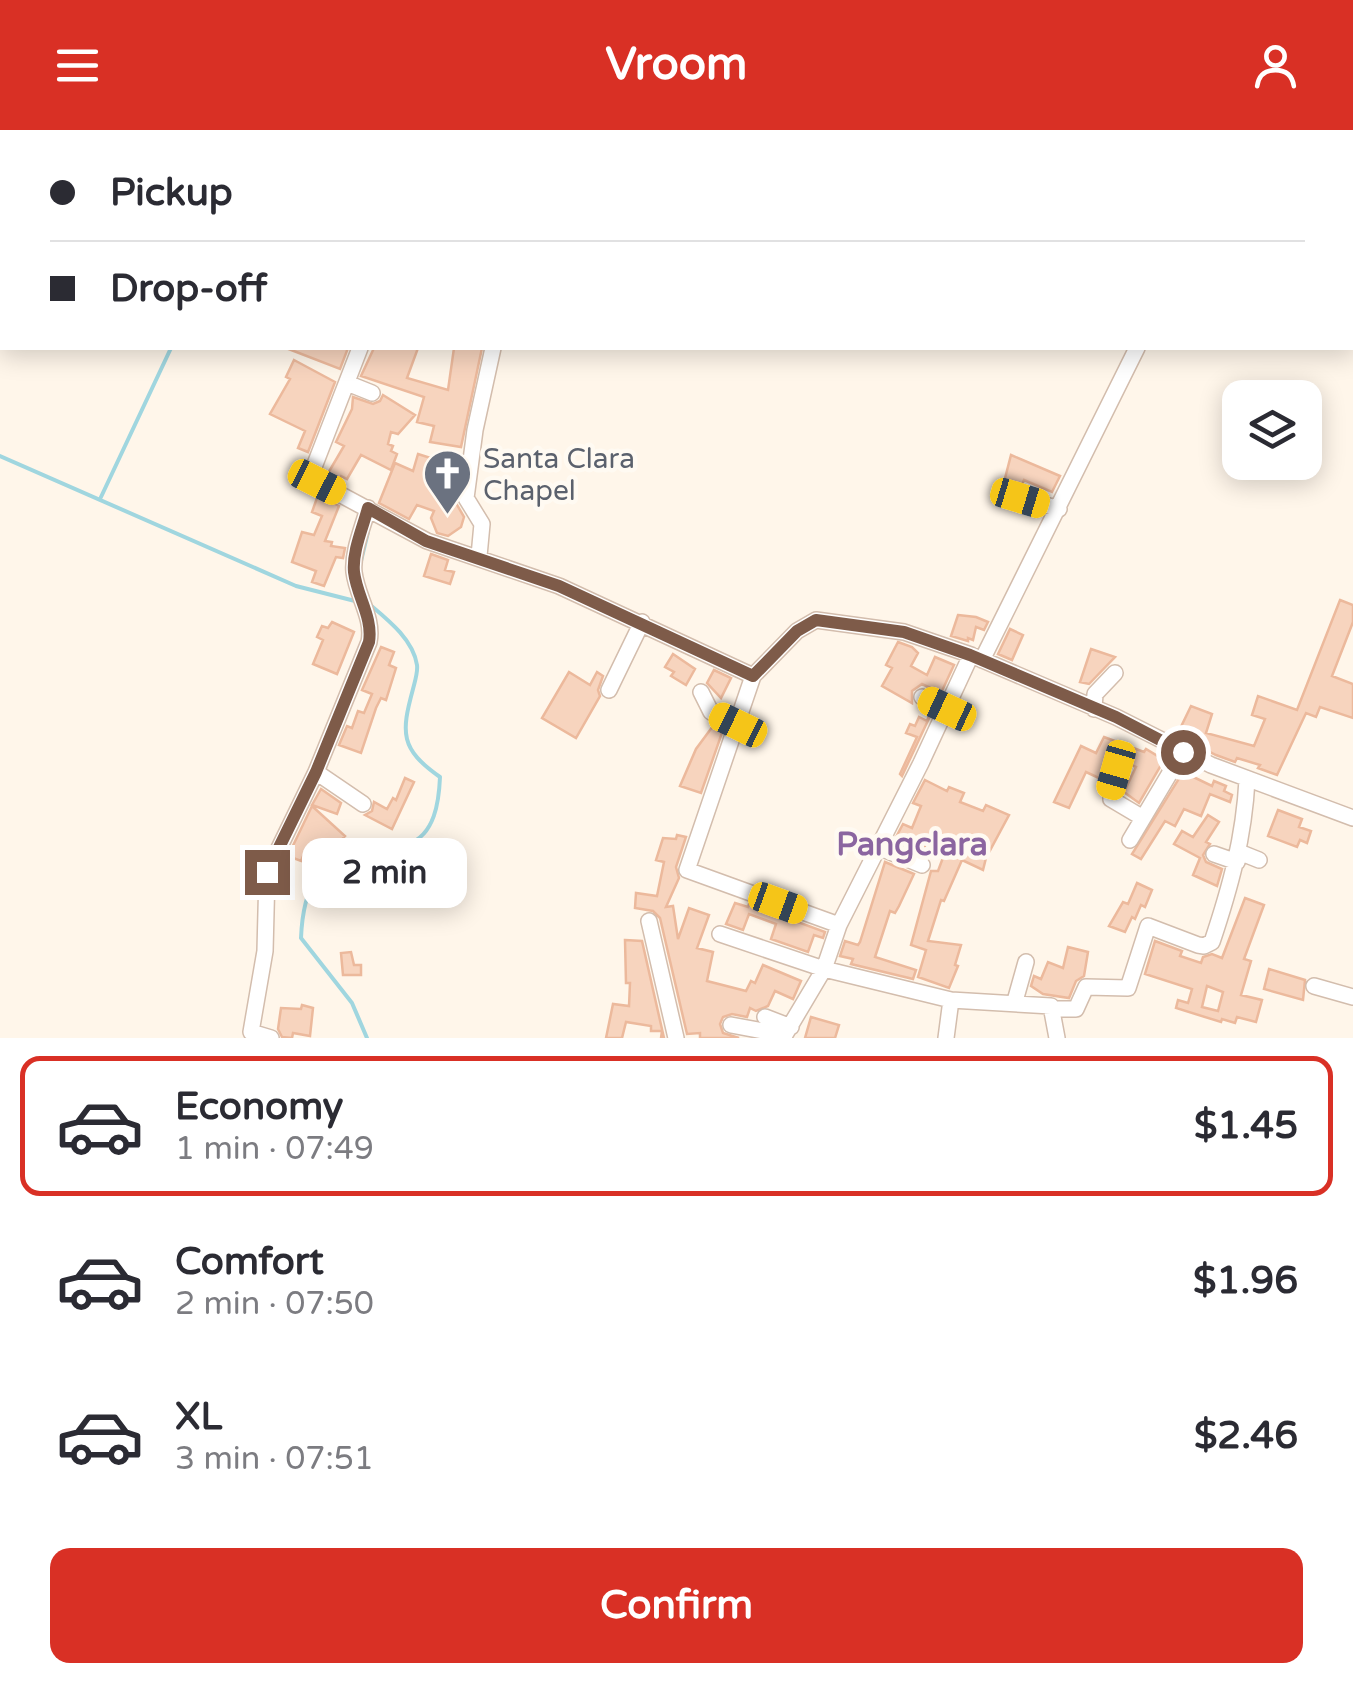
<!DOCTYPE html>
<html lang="en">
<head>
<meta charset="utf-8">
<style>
  body { margin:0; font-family:"Varela Round",sans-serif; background:#f7f7f7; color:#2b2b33; height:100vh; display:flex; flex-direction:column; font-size:38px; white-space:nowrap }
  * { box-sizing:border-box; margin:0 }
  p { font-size:32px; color:#7c7c81 }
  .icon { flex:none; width:55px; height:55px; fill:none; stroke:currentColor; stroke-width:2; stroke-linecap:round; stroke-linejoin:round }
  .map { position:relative; height:908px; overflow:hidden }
  .sheet { display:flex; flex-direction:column; background:#fff; flex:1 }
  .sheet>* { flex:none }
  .banner { position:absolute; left:0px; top:0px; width:1355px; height:220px; box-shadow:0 5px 25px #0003; display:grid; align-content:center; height:220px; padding:0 50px; background:#fff }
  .fabs { position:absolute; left:1222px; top:250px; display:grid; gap:20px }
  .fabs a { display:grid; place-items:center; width:100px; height:100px; border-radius:20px; background:#fff; box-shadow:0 5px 25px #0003; font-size:50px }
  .end { position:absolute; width:45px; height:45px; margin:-22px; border:12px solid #7e5b49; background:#fff; box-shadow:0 0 0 5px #fff }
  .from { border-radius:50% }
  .bubble { position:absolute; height:70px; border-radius:20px; background:#fff; box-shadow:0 5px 25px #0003; font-size:32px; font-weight:700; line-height:70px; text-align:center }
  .car { position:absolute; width:30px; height:60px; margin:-30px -15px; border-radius:12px; box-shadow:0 0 8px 2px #0007; background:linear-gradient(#f5c518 24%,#345 0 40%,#f5c518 0 76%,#345 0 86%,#f5c518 0) }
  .banner b { display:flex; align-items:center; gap:35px; height:95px; font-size:38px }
  .banner b+b { border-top:2px solid #e1e1e2 }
  .banner i { width:25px; height:25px; background:#2b2b33 }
  ul { padding:18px 0 0; list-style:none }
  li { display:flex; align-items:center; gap:30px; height:140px; margin:0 20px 15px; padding:0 30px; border:5px solid transparent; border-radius:20px }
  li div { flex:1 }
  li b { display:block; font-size:38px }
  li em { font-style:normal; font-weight:700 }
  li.active { border-color:#d93025 }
  li>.icon { width:90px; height:90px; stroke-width:1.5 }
  .action { display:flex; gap:20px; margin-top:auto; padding:20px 50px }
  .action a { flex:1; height:115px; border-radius:20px; background:#d93025; color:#fff; font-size:40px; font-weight:700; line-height:115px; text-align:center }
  header { display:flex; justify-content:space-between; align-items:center; height:130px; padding:0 50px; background:#d93025; color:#fff; font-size:45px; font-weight:700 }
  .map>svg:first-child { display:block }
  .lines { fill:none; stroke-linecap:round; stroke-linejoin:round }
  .stream { stroke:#a0d6df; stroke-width:4 }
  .building { fill:#f7d4be; stroke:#ecb99c; stroke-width:2.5; fill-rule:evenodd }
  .minor-casing { stroke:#d3bdad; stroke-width:18 }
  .minor { stroke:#fff; stroke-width:15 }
  .route { stroke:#7e5b49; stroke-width:12 }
  .labels { text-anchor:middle; stroke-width:9; stroke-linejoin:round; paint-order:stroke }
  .worship-label { font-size:28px; fill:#5b616d; stroke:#fffaf2; text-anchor:start }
  .quarter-label { font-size:32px; font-weight:bold; fill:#8b65a0; stroke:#fffaf2 }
</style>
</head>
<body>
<header><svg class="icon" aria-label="menu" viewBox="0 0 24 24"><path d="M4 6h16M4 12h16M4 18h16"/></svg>Vroom<svg class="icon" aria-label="person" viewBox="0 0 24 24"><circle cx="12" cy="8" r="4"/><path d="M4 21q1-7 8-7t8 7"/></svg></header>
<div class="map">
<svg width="1353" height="908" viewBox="0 0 1353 908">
  <rect width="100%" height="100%" fill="#fff6ea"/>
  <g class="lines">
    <!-- stream -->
    <path class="stream" d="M 273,2 L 274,0
      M 1241,2 L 1242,0
      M 0,326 L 296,456 L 355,471
      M 101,367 L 171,218
      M 361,431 L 368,402
      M 367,908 L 352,873 L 301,808 C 303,759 317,727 369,717 C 381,715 396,717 408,714 C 435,705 439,671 440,647 C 400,619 401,603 413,559 C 415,551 418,542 417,535 C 413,509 387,489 368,473"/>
  </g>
  <!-- building -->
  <path class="building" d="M 286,218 L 348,218 L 340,239 Z
    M 374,218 L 418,218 L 407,248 L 448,260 L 454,218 L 482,218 L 461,317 L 430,312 L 434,296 L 417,292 L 424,267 L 361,246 Z
    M 294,230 L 335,252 L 308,322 L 298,318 L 305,301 L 270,284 L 290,249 L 286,247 Z
    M 383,265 L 415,285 L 398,304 L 391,302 L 388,314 L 393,316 L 391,321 L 397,324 L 391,340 L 361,325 L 347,349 L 341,346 L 338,350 L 327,345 L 344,316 L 336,312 L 352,279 L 353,267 L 373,274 L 380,271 Z
    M 418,324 L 437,330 L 431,347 L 457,353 L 456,373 L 464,387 L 461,397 L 448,406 L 437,403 L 431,388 L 434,381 L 417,375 L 409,389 L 379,373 L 395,333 L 413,341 Z
    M 1011,325 L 1060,346 L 1052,362 L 1024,350 L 1021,357 L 1011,363 L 1002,360 Z
    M 318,365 L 339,376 L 325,411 L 332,412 L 331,416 L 345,418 L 343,428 L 336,427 L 324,456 L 312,452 L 316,441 L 292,432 L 302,402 L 314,405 L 322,386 L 312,382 Z
    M 431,424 L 448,430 L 445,440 L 454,442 L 450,454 L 424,446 Z
    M 1340,470 L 1353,475 L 1353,492 L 1332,546 L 1353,554 L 1353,588 L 1320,577 L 1316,587 L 1306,583 L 1277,645 L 1258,638 L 1260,635 L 1237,628 L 1235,632 L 1216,625 L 1177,605 L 1191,576 L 1212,584 L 1206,603 L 1254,616 L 1265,589 L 1252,585 L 1258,566 L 1297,580 Z
    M 958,485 L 976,487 L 988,492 L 984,500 L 976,497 L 973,510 L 968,508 L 968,511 L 951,506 Z
    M 332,492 L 354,502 L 337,544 L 313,534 L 323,510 L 317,507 L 322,496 L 328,498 Z
    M 1010,499 L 1023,505 L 1012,530 L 998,524 Z
    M 898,512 L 912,517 L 918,523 L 911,536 L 927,545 L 935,527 L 954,535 L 941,563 L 922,554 L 912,561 L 912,573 L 882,556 L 892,538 L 886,535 Z
    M 381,517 L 394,522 L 389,535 L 396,538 L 386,570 L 381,568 L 376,578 L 361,623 L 339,615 L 347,596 L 352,598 L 358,581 L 364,583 L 372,564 L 362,560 Z
    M 1091,519 L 1115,527 L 1089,554 L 1080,552 Z
    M 673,524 L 695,539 L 686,555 L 671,546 L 674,542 L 665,537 Z
    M 714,540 L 731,548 L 721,568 L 707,553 Z
    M 569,542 L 590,555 L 597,542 L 603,546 L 598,560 L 600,566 L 576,608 L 542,588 Z
    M 930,583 L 931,584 L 902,646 L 900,644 L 917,607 L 906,603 L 910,594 L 915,596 L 919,587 L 927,591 Z
    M 713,596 L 723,600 L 701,663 L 680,656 L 696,619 Z
    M 1104,607 L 1144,622 L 1146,619 L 1164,630 L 1139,673 L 1124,662 L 1136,637 L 1117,629 L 1107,634 L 1103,650 L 1086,642 L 1069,678 L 1054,672 L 1081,616 L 1096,623 Z
    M 1183,642 L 1212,656 L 1214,651 L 1226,656 L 1224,661 L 1232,665 L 1230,672 L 1210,664 L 1201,686 L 1184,679 L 1175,696 L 1165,691 L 1141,729 L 1132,724 Z
    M 405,648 L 414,652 L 392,699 L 365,685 L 372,681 L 374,672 L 387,679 L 393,668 L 396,670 Z
    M 925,650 L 947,661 L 949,657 L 964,663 L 960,672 L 983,681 L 986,675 L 1009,685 L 986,728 L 983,740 L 962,730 L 944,771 L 941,770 L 928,811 L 961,815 L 955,835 L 958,836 L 949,858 L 918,847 L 926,820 L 911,815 L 931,741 L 938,741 L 944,725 L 938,723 L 943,709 L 930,704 L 922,723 L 894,711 L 903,694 L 912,698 L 921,676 L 913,673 Z
    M 321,659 L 341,673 L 337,684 L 312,675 Z
    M 312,676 L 345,706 L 327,725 L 322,722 L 312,732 L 304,724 L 301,731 L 288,726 Z
    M 1278,680 L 1302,689 L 1299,697 L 1311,701 L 1307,713 L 1300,710 L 1297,717 L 1268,706 Z
    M 1208,685 L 1219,692 L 1206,712 L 1210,714 L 1203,725 L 1206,732 L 1222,739 L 1217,756 L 1193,745 L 1200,728 L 1174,714 L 1182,701 L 1193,707 Z
    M 677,705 L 686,707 L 676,737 L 679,748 L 666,777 L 673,776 L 678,809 L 689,778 L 709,785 L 697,818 L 713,822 L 707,851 L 746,861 L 751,851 L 755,853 L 763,835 L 801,851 L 793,869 L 775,861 L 768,876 L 756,881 L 750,878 L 747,887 L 732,884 L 723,887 L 720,894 L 723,903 L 739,908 L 700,908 L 700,903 L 687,904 L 660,788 L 653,781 L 635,778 L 636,763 L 657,766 L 664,732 L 656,730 L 663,708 L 676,709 Z
    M 885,732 L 914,744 L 899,776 L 895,783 L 890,781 L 875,827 L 916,840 L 913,849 L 851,834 L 853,829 L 840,826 L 845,811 L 858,815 L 860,812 Z
    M 1137,753 L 1152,760 L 1145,777 L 1141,775 L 1135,789 L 1132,787 L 1125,802 L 1109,796 L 1123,772 L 1128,774 Z
    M 1245,768 L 1264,775 L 1244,829 L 1251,831 L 1241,865 L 1262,870 L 1256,892 L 1237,887 L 1235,893 L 1222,889 L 1221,892 L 1176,878 L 1178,870 L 1188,873 L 1192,859 L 1145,844 L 1155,811 L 1182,821 L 1180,826 L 1201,833 L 1203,827 L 1212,824 L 1222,828 ZM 1207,856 L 1223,862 L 1218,881 L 1202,877 Z
    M 735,773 L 748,777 L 749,774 L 825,802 L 823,808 L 814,805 L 808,822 L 771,809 L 776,794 L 749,784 L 743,800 L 726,794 Z
    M 625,810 L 642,811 L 664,908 L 661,908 L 662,901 L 651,901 L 651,896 L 626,892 L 622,908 L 606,908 L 613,874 L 629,876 L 630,853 L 626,853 Z
    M 1068,817 L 1088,822 L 1084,846 L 1076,851 L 1069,868 L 1043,864 L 1031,856 L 1034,846 L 1041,849 L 1048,832 L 1063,838 Z
    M 351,822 L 354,835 L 361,835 L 361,845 L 343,845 L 341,823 Z
    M 1269,839 L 1305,850 L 1303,870 L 1264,859 Z
    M 302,875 L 313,878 L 310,906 L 293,903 L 292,908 L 282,907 L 278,899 L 281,878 L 301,879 Z
    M 811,887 L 839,895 L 835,908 L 805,908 Z"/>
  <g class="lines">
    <defs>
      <path id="minor" d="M 588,0 L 593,2
        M 710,0 L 714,2
        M 565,2 L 568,0
        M 794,2 L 795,0
        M 864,2 L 865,0
        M 360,218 L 312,342 L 317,352 L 427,411 L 559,456 L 753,546
        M 347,253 L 372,263
        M 1021,368 L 1059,379
        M 479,426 L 482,394 L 466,368 L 475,300 L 493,218
        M 982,530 L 1137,218
        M 609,560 L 642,492
        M 701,562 L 711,582 L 738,595
        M 922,567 L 947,579
        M 1094,579 L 1095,564 L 1115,543
        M 1116,640 L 1111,669 L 1143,688
        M 316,642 L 363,674
        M 1130,710 L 1183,621
        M 878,717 L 922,735
        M 1239,722 L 1259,730
        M 1214,724 L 1237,732
        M 649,791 L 676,908
        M 839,795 L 687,740 L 753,546 L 797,501 L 816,490 L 904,502 L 971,525 L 1116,587 L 1211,635 L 1353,688
        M 720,804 L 824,839 L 951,870 L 1051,876 L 1057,908
        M 1314,856 L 1353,867
        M 1015,871 L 1026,832
        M 1053,879 L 1076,879 L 1086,857 L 1128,858 L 1148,796 L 1198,815 L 1204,816 L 1212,812 C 1230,758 1244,708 1247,650
        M 765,887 L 791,897
        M 731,895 L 785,905
        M 271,908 L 251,902 L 265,821 L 267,743 L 316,642 L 369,512 C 374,488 357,467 354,442 C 352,422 363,397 368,378
        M 783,908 L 824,839 L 839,795 L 921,633 L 971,525
        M 946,908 L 951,870"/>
    </defs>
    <!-- minor casing -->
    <use href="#minor" class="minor-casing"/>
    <!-- minor -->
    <use href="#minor" class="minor"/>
  </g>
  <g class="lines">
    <!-- route -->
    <path class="route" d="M 267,742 L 316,642 L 369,512 C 373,487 357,467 354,442 C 352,422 363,397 368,378 L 426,411 L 559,456 L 753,546 L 797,501 L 816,490 L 904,502 L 970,525 L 1116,587 L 1183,622"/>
  </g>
  <!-- icons -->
  <defs>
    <symbol id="church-pin" viewBox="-11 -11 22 30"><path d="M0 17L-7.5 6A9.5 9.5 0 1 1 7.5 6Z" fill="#6b7280" stroke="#fffaf2"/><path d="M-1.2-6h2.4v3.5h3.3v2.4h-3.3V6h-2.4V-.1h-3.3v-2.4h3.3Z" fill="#fff"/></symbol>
  </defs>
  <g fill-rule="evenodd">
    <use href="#church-pin" x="420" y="316" width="55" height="75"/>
  </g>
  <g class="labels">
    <!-- worship labels -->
    <g class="worship-label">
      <text x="483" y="338">Santa Clara<tspan x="483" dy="32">Chapel</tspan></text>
    </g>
    <!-- quarter labels -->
    <g class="quarter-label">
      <text x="912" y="725">Pangclara</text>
    </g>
  </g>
</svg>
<div class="fabs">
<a><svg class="icon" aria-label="layers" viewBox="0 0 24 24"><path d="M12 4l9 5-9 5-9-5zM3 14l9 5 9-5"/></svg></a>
</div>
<i class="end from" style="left:1183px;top:622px"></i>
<i class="end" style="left:267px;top:742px"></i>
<div class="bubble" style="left:302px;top:708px;width:165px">2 min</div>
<i class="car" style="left:317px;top:352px;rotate:117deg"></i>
<i class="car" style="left:1020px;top:368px;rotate:107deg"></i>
<i class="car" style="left:947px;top:579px;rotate:295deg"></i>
<i class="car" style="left:738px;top:595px;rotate:296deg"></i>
<i class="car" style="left:1116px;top:640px;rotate:196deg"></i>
<i class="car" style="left:778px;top:773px;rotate:110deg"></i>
<div class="banner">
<b><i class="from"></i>Pickup</b>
<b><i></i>Drop-off</b>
</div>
</div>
<section class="sheet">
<ul>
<li class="active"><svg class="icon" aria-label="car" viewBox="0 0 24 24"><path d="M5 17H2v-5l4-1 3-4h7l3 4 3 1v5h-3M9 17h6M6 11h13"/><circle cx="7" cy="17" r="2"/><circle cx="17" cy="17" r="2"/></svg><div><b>Economy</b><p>1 min · 07:49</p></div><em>$1.45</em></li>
<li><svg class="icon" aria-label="car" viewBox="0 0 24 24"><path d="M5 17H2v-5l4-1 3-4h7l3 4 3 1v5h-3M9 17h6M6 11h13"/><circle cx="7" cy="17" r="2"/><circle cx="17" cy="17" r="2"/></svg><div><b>Comfort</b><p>2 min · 07:50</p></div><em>$1.96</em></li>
<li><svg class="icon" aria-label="car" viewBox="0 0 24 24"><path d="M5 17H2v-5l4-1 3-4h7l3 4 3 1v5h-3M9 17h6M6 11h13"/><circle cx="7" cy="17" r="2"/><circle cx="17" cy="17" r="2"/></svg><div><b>XL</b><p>3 min · 07:51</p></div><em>$2.46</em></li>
</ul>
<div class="action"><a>Confirm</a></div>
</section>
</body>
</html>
